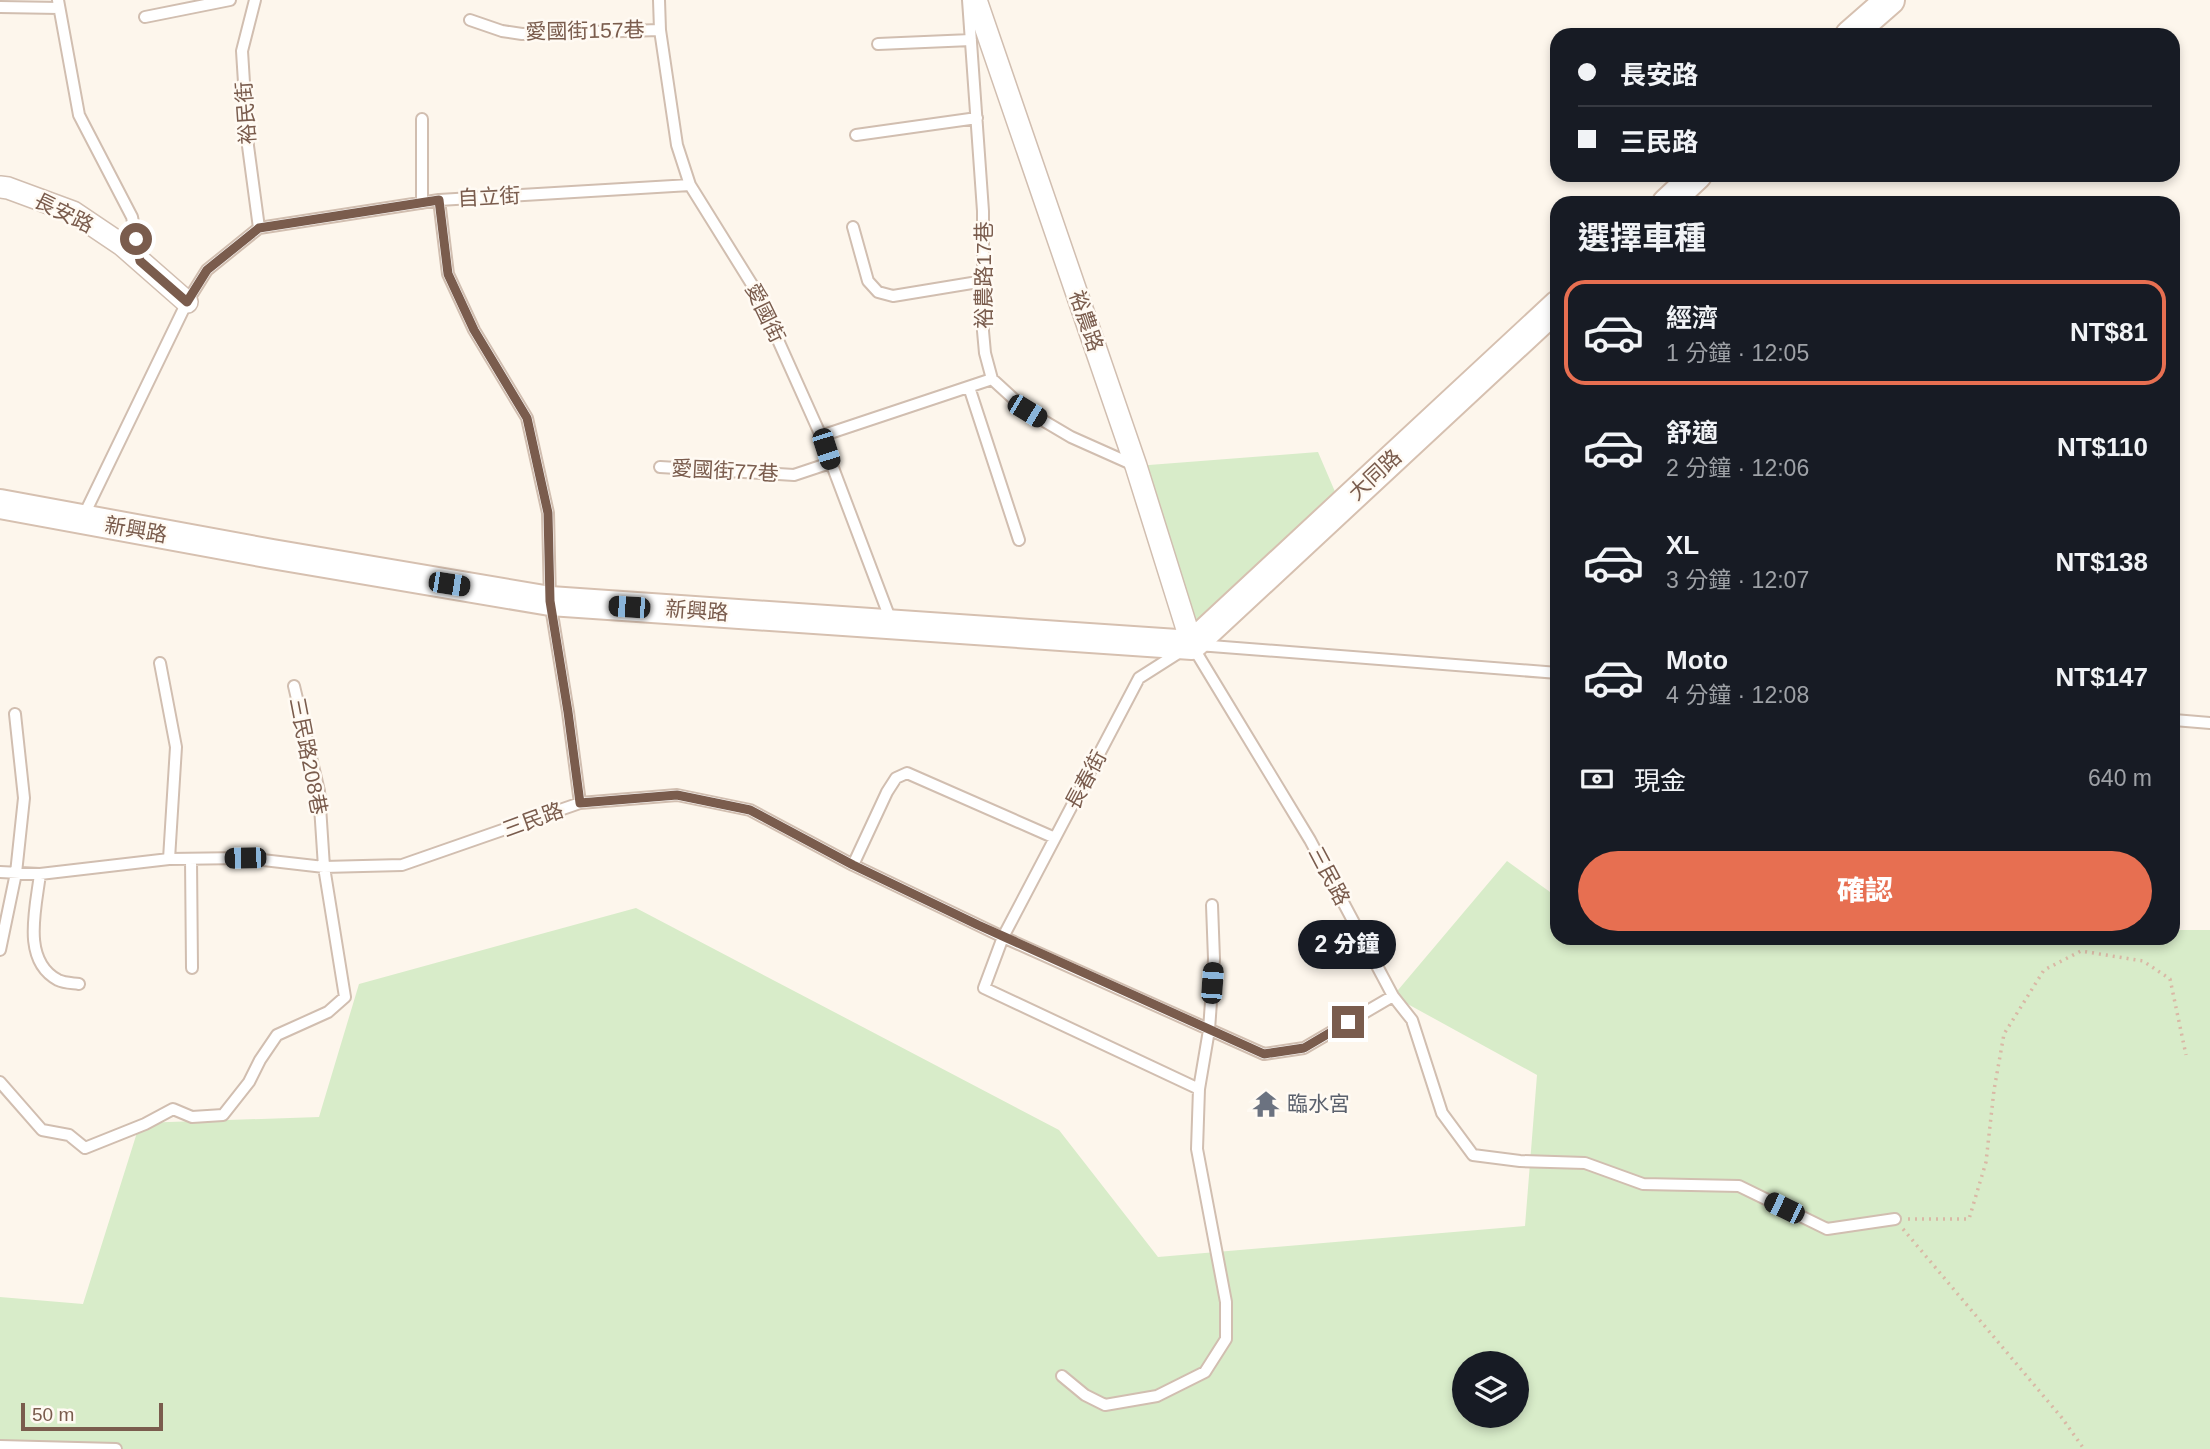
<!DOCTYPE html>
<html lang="zh-TW">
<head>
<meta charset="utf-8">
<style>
  body { margin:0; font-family:Helvetica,"Noto Sans TC",sans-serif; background:#242831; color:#f1f3f6; height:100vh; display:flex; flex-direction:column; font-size:26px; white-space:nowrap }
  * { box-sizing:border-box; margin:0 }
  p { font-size:23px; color:#9ea1a6 }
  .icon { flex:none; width:38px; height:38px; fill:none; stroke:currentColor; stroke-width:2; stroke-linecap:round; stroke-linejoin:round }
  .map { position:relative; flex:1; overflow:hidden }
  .drawer { position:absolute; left:1550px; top:196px; width:630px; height:749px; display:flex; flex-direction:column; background:#171b24; border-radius:21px; box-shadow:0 4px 10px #0003 }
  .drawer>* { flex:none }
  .banner { position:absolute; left:1550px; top:28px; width:630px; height:154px; border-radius:21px; box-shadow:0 4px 10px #0003; display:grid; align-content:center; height:154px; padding:0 28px; background:#171b24 }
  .tools { position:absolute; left:1452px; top:1351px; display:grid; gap:14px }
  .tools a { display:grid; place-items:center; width:77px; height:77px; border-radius:50%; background:#171b24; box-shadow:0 4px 10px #0003; font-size:35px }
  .scale { position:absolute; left:21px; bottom:18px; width:142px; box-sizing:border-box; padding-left:7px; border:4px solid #7a5c4d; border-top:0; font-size:19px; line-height:24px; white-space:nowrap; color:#7a5c4d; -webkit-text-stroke:5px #fffaf3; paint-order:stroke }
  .end { position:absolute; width:32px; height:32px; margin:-16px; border:9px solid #7a5c4d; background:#fff; box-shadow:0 0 0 4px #fff }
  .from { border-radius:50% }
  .bubble { position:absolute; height:49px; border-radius:24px; background:#171b24; box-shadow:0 4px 10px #0003; font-size:23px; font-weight:800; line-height:49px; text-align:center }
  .car { position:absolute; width:21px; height:42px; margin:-21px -10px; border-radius:9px; box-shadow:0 0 5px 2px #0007; background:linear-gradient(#222 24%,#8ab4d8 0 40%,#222 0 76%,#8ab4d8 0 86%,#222 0) }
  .banner b { display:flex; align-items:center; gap:24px; height:66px; font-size:26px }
  .banner b+b { border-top:2px solid #363941 }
  .banner i { width:18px; height:18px; background:#f1f3f6 }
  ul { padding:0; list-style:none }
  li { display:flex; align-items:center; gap:21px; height:105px; margin:0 14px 10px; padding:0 14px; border:4px solid transparent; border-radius:21px }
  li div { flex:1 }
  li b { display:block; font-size:26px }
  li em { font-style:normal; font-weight:800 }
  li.selected { border-color:#e76f51 }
  li>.icon { width:63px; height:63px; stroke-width:1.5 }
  h2 { padding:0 28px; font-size:32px; line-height:84px }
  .pay { display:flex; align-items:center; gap:18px; height:77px; padding:0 28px; font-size:26px }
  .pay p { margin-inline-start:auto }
  .cta { display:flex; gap:14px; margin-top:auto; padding:14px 28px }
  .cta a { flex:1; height:80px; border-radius:42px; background:#e76f51; color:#fff; font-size:28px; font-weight:800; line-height:80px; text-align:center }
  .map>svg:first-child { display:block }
  .grass { fill:#d8ecc9; fill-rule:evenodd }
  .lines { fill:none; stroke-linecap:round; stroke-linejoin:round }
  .lane-casing { stroke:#d1beb0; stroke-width:14 }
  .street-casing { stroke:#d1beb0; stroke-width:24 }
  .secondary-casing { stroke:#d6c0b0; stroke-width:32 }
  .path { stroke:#d9b8a5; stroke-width:3.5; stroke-dasharray:2 5; stroke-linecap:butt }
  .lane { stroke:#fff; stroke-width:10 }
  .street { stroke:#fff; stroke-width:21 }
  .secondary { stroke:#fff; stroke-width:28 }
  .route { stroke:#7a5c4d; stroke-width:9 }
  .labels { text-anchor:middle; stroke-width:5; stroke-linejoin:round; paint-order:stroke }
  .street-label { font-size:21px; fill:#7a5c4d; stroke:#fffaf3 }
  .worship-label { font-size:21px; fill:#5b616d; stroke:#fffaf3; text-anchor:start }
</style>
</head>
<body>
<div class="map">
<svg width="2210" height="1449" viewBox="0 0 2210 1449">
  <rect width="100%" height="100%" fill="#fdf6ec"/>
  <!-- grass -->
  <path class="grass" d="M 1318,452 L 1342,508 L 1194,639 L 1136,466 Z
    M 1507,861 L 1557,897 L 1558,938 L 2174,938 L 2174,930 L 2210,930 L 2210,1449 L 0,1449 L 0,1297 L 83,1304 L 140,1123 L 319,1117 L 359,984 L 636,908 L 1059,1130 L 1158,1257 L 1525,1226 L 1537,1075 L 1393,996 ZM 1465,1363 L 1517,1363 L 1517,1416 L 1465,1416 Z"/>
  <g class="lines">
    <defs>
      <path id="lane" d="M 58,0 L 79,115 L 132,217 L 140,258
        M 255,0 L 242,51 L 248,146 L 259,228
        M 659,0 L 660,30 L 677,145 L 690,185 L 756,291 L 821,436 L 891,621
        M 968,0 L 983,211 L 983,331 L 985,353 L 992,379 L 1027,411 L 1071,437 L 1136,466
        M 0,7 L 59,8
        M 145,17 L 230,0
        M 470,20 L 502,31 L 522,34 L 660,30
        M 878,44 L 971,40
        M 422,119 L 422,203
        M 856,135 L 977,118
        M 439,200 L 448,274 L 474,330 L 527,418 L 548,513 L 550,601 L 568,712 L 580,803
        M 853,227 L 868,281 L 878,292 L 893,296 L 984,281
        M 969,387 L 1019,540
        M 821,436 L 992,379
        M 660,467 L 794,475 L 830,463
        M 83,517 L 187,302 L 207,270 L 259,228 L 439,200 L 690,185
        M 1198,645 L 1558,673
        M 1183,650 L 1139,678 L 1003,937 L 984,988 L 1199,1089
        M 160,663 L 176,747 L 169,859
        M 2174,720 L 2210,723
        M 191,859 L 192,968
        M 853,865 L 887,792 L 896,778 L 907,773 L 1055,838
        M 0,872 L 40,874 L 169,859 L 245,858 L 324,867 L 402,865 L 580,803 L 677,795 L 750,810 L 853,865 L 1003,937 L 1264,1054 L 1304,1048 L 1393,996 L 1310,840 L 1193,647
        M 40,874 C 36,908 21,960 58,980 C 64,983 72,983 79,984
        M 0,950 L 16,873 L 24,798 L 15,714
        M 1393,996 L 1412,1020 L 1442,1113 L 1473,1155 L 1520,1161 L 1585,1163 L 1643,1184 L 1739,1186 L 1827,1229 L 1895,1219
        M 0,1082 L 42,1130 L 69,1135 L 85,1148 L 145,1124 L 173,1109 L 192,1117 L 223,1115 L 249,1082 L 260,1060 L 277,1035 L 328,1012 L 345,997 L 324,867 L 319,791 L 294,686
        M 1062,1376 L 1085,1395 L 1105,1405 L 1157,1396 L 1205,1372 L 1226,1339 L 1226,1302 L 1197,1149 L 1199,1089 L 1209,1030 L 1214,959 L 1212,905
        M 0,1446 L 116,1449"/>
      <path id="street" d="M 976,0 L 1136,466 L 1192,645
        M 0,187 L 8,188 L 73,212 L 122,245 L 187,302"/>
      <path id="secondary" d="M 1850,35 L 1890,0
        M 1667,203 L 1697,175
        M 0,504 L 272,554 L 550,601 L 1192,645 L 1558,305"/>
    </defs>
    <!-- lane casing -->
    <use href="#lane" class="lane-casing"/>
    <!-- street casing -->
    <use href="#street" class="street-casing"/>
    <!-- secondary casing -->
    <use href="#secondary" class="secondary-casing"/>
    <!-- path -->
    <path class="path" d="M 1908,1219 L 1969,1219 L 1986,1162 L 1994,1090 L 2004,1034 L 2044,970 L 2081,951 L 2143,961 L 2170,979 L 2186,1055
      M 1903,1229 L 2062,1418 L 2084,1449"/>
    <!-- lane -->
    <use href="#lane" class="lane"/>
    <!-- street -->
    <use href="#street" class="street"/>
    <!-- secondary -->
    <use href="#secondary" class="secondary"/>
  </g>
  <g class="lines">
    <!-- route -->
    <path class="route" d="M 136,239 L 140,261 L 187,302 L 207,270 L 259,228 L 439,200 L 448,274 L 474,330 L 527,418 L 548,513 L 550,601 L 568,712 L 580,803 L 677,795 L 750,810 L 853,865 L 978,925 L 1264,1054 L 1304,1048 L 1348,1022"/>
  </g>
  <!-- icons -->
  <defs>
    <symbol id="temple-bare" viewBox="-9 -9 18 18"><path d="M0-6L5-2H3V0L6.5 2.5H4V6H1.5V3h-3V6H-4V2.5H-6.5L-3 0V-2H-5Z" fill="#6b7280" stroke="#fffaf3" stroke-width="2.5" paint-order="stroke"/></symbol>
  </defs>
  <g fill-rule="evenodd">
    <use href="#temple-bare" x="1247" y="1085" width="38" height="38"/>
  </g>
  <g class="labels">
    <!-- street labels -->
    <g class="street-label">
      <text transform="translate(585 31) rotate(-1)" y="7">愛國街157巷</text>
      <text transform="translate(246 113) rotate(-94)" y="7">裕民街</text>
      <text transform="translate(489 197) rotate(-3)" y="7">自立街</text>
      <text transform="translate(64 213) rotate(26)" y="7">長安路</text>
      <text transform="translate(984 275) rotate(-90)" y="7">裕農路17巷</text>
      <text transform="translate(765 313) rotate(64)" y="7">愛國街</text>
      <text transform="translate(1086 321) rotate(71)" y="7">裕農路</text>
      <text transform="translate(725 471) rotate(3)" y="7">愛國街77巷</text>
      <text transform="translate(1375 475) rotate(-43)" y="7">大同路</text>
      <text transform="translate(136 530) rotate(10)" y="7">新興路</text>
      <text transform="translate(697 611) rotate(4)" y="7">新興路</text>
      <text transform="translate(308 756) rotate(79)" y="7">三民路208巷</text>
      <text transform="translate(1086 780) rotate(-62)" y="7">長春街</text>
      <text transform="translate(533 820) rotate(-20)" y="7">三民路</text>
      <text transform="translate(1329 876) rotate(62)" y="7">三民路</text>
    </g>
    <!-- worship labels -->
    <g class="worship-label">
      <text x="1287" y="1111">臨水宮</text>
    </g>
  </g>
</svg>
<div class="tools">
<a><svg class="icon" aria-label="layers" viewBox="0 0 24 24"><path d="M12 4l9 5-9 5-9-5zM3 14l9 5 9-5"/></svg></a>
</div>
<div class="scale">50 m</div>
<i class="end from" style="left:136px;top:239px"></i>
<i class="end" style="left:1348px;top:1022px"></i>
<div class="bubble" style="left:1298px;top:920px;width:98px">2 分鐘</div>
<i class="car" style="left:1027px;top:411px;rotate:121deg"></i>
<i class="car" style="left:826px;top:449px;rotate:162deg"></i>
<i class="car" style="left:449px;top:584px;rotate:99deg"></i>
<i class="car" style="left:629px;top:607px;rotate:274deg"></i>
<i class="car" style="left:245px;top:858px;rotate:269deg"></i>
<i class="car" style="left:1212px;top:983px;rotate:4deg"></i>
<i class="car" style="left:1784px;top:1208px;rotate:296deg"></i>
<div class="banner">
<b><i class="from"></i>長安路</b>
<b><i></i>三民路</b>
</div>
<section class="drawer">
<h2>選擇車種</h2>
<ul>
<li class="selected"><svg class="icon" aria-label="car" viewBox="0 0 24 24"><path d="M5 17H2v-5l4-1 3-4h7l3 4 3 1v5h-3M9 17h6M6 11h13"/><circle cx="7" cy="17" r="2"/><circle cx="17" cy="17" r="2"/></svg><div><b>經濟</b><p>1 分鐘 · 12:05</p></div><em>NT$81</em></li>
<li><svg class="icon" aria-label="car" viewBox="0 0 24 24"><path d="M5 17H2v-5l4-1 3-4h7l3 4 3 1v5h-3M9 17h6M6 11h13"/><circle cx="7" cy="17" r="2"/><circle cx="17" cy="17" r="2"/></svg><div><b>舒適</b><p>2 分鐘 · 12:06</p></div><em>NT$110</em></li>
<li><svg class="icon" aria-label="car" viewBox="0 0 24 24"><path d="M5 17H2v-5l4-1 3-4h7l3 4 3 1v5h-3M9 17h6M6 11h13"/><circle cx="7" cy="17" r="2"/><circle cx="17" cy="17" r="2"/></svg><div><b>XL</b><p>3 分鐘 · 12:07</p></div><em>NT$138</em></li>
<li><svg class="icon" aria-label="car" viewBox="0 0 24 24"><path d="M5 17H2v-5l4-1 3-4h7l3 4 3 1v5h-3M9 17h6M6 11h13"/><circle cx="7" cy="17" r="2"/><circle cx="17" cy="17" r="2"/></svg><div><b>Moto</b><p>4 分鐘 · 12:08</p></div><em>NT$147</em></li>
</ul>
<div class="pay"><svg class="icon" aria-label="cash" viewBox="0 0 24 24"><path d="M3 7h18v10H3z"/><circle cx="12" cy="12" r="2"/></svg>現金<p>640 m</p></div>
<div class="cta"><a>確認</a></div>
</section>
</div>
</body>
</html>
